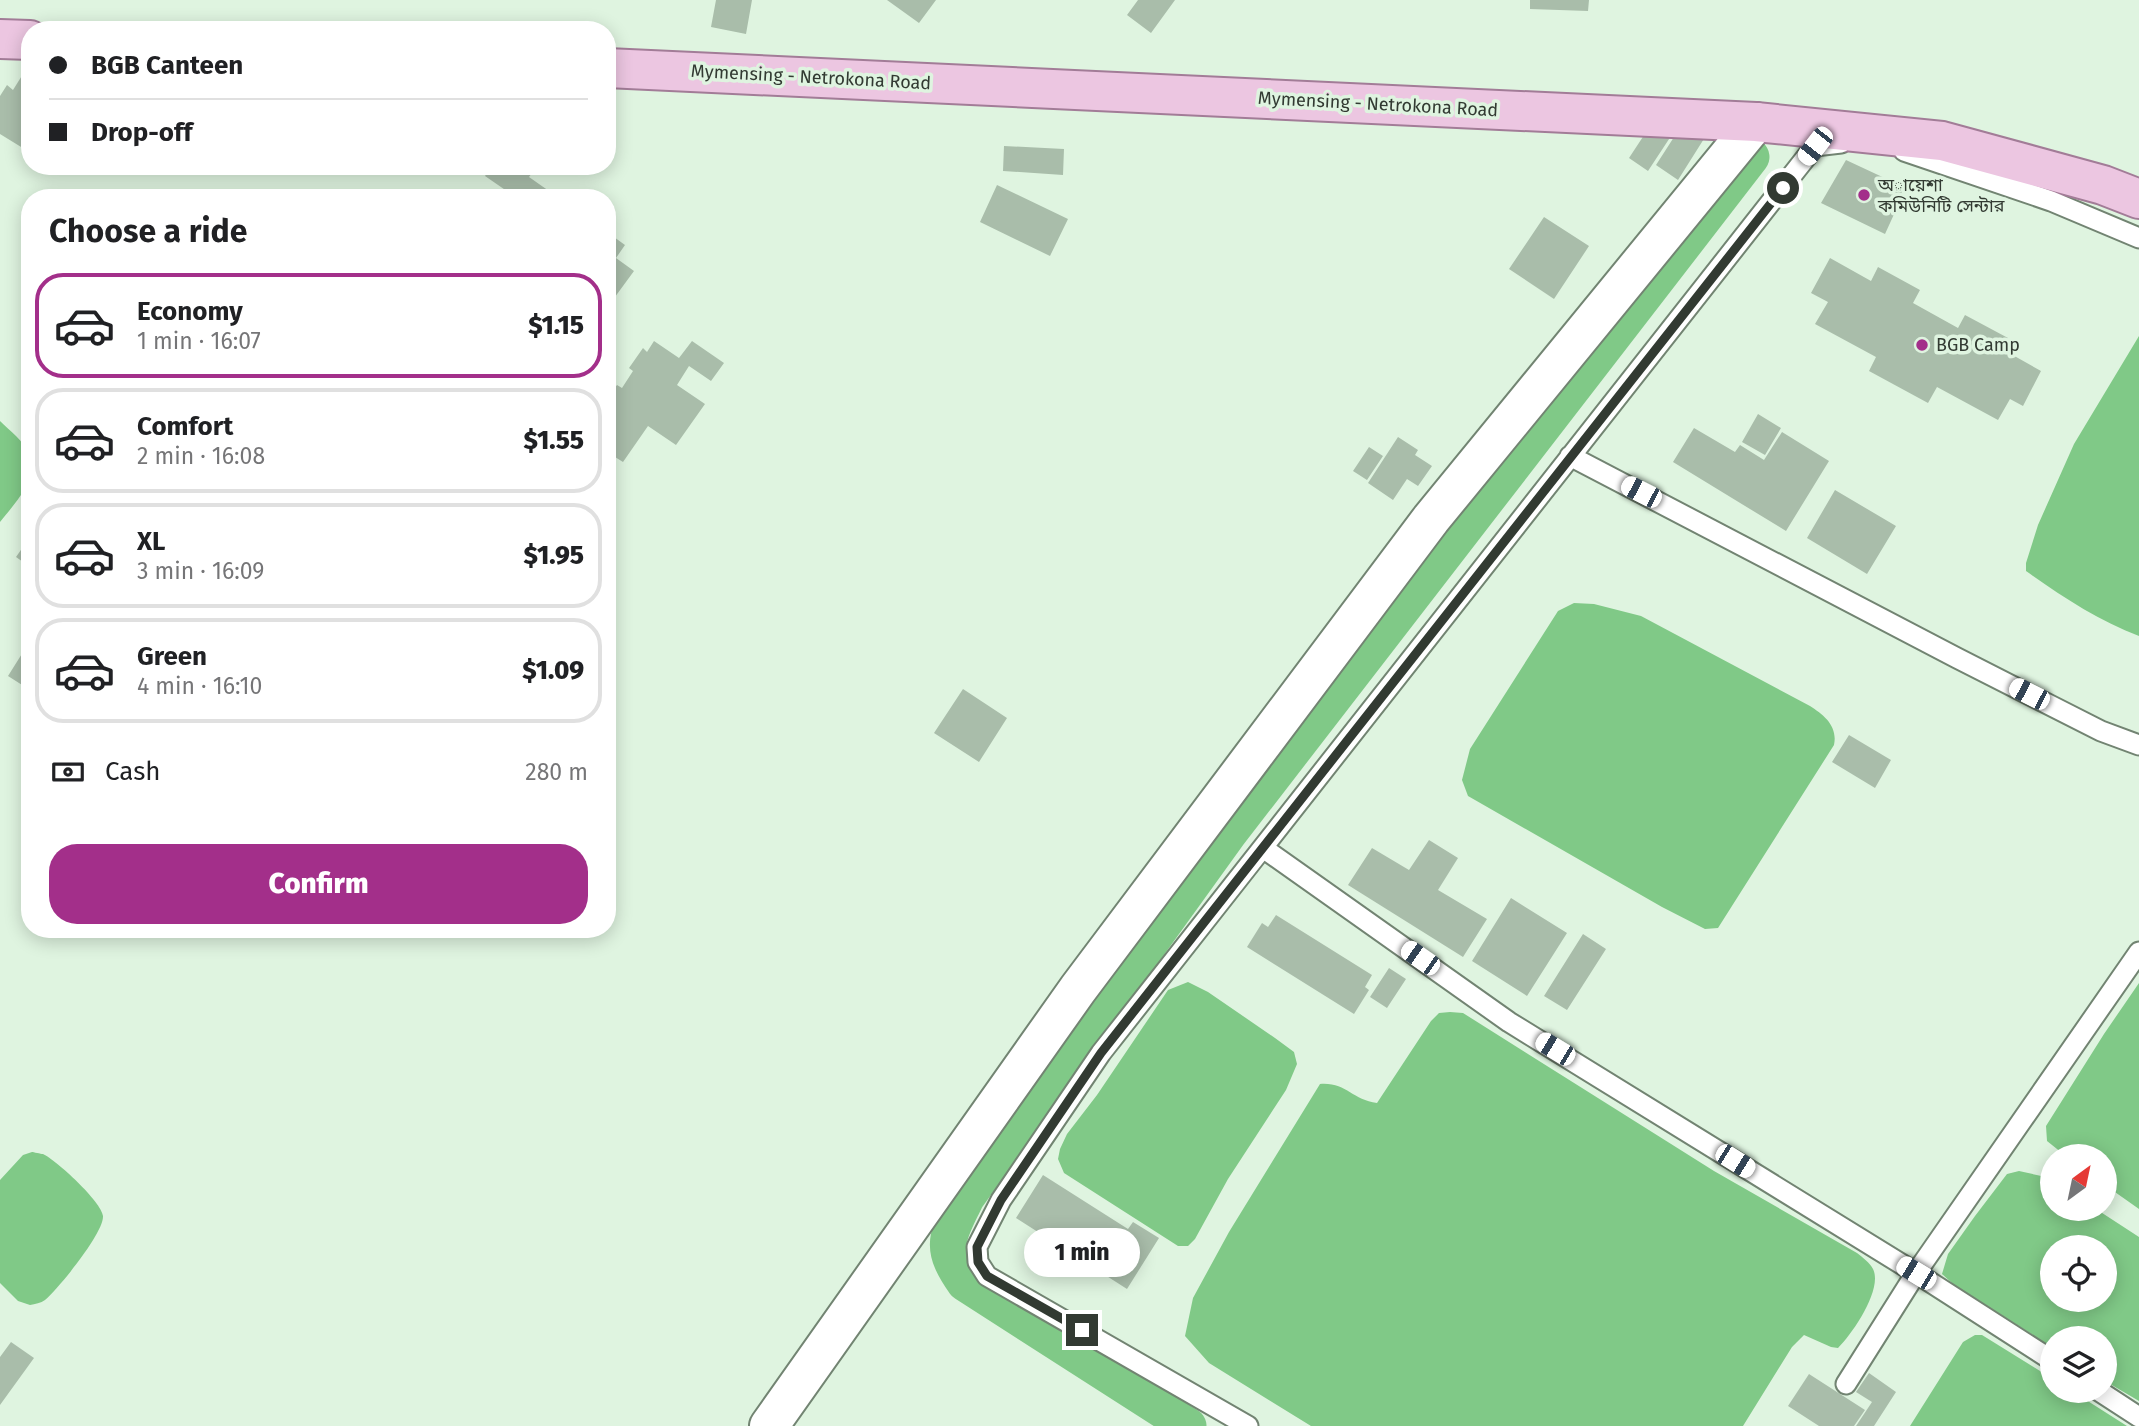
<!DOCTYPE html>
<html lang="en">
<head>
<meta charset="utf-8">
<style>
  body { margin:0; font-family:"Fira Sans","Noto Sans Bengali",sans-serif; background:#f2f2f2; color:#202124; height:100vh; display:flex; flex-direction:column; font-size:26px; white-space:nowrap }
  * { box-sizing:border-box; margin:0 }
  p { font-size:23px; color:#757577 }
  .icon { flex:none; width:38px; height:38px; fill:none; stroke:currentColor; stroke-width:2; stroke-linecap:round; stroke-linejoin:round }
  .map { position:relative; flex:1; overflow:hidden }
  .side { position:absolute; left:21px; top:189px; width:595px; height:749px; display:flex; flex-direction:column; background:#fff; border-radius:28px; box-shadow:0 4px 18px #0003 }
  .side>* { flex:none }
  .banner { position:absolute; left:21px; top:21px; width:595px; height:154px; border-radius:28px; box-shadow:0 4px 18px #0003; display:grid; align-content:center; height:154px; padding:0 28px; background:#fff }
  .needle { width:46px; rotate:33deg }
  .tools { position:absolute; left:2040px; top:1144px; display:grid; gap:14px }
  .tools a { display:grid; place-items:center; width:77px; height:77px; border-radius:50%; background:#fff; box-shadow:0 4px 18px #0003; font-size:35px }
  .end { position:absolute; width:32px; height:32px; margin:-16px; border:9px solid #323a32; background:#fff; box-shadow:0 0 0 4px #fff }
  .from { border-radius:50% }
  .bubble { position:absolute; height:49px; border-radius:24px; background:#fff; box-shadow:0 4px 18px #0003; font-size:23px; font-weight:800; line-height:49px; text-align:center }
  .car { position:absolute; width:21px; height:42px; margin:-21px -10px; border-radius:9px; box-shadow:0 0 5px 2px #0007; background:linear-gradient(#fff 24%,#345 0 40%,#fff 0 76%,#345 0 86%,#fff 0) }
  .banner b { display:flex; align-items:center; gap:24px; height:66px; font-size:26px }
  .banner b+b { border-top:2px solid #e0e0e0 }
  .banner i { width:18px; height:18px; background:#202124 }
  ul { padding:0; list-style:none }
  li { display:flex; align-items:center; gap:21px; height:105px; margin:0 14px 10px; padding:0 14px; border:4px solid #e0e0e0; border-radius:28px }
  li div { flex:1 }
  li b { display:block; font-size:26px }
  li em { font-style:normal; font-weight:800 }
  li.active { border-color:#a32f8a }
  li>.icon { width:63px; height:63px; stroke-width:1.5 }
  h2 { padding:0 28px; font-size:32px; line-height:84px }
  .pay { display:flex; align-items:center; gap:18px; height:77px; padding:0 28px; font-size:26px }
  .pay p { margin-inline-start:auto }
  .button { display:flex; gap:14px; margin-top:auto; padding:14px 28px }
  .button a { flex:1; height:80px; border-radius:28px; background:#a32f8a; color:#fff; font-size:28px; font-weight:800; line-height:80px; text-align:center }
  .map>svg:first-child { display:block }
  .water { fill:#80c987; fill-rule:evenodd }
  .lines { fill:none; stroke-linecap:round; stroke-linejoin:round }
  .canal { stroke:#80c987; stroke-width:37 }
  .building { fill:#a9bdaa }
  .lane-casing { stroke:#728472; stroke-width:23 }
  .street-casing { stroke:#728472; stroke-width:42 }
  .primary-casing { stroke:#a27c97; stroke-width:42 }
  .lane { stroke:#fff; stroke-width:19 }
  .street { stroke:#fff; stroke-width:38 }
  .primary { stroke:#ecc6e1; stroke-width:38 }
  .route { stroke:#323a32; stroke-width:9 }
  .poi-dot { fill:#a32f8a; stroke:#dff4e0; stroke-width:2.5 }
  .labels { text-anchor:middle; stroke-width:7; stroke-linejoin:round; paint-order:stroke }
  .street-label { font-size:18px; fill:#323a32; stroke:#dff4e0 }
  .poi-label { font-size:18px; fill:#323a32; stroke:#dff4e0; text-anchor:start }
</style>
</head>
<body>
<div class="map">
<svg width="2139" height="1426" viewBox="0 0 2139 1426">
  <rect width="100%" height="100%" fill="#dff4e0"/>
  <!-- water -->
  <path class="water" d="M 2139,336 L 2139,636 C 2099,621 2061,596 2026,571 L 2026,563 L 2038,525 L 2074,444 Z
    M 0,421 C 9,430 24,441 29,454 C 39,480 14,504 0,522 Z
    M 1574,603 L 1594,604 L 1641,616 L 1810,706 C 1824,715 1838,726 1834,745 L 1718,928 L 1705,929 L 1662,907 L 1468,796 L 1462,780 L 1470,749 L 1558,611 Z
    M 1188,982 L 1208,992 L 1275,1038 L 1294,1052 L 1297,1064 L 1286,1090 L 1228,1179 L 1195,1239 L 1188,1246 L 1178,1246 L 1064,1173 L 1058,1159 L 1060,1149 L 1067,1134 L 1097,1095 L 1168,990 Z
    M 2139,983 L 2139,1209 L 2105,1185 L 2105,1157 L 2067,1157 L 2047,1141 L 2046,1126 L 2104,1034 Z
    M 1450,1012 L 1463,1013 L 1714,1171 L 1857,1253 C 1862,1257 1870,1263 1873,1269 C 1883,1289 1853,1333 1838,1348 L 1831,1347 L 1804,1335 L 1792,1347 L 1743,1426 L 1311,1426 L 1209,1363 L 1185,1336 L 1193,1298 L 1229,1232 L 1320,1084 C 1346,1082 1352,1100 1377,1103 L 1431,1021 L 1439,1013 Z
    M 32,1152 C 33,1152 41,1154 43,1154 C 56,1160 102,1202 103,1216 C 104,1233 59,1288 45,1300 C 41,1303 35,1304 30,1305 L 18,1301 L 0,1283 L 0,1180 L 23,1155 Z
    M 2019,1171 L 2046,1177 L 2053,1181 L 2053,1209 L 2096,1209 L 2139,1237 L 2139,1401 L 2105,1381 L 2105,1339 L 2053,1339 L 2053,1348 L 1953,1284 L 1942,1274 L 1948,1254 L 1975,1216 L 2007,1174 ZM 2053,1248 L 2105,1248 L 2105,1300 L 2053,1300 Z
    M 1975,1335 L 1982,1335 L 2053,1379 L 2053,1391 L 2072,1391 L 2127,1426 L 1910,1426 L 1963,1342 Z"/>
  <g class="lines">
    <!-- canal -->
    <path class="canal" d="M 1188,1426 L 965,1283 C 938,1245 948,1236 966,1198 L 1229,833 L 1751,157"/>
  </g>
  <!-- building -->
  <path class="building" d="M 716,0 L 752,0 L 746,34 L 711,27 Z
    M 887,0 L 936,0 L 919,23 Z
    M 1138,0 L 1175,0 L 1151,33 L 1127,15 Z
    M 1530,0 L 1589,0 L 1588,11 L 1530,9 Z
    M 23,74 L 30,78 L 30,145 L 26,150 L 0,134 L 0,96 L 7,85 L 13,90 Z
    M 1654,120 L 1673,133 L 1648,171 L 1629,158 Z
    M 1685,120 L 1707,134 L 1678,180 L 1656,165 Z
    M 1004,146 L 1064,149 L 1063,175 L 1003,171 Z
    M 1846,160 L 1906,188 L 1885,234 L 1821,203 Z
    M 492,166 L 531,166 L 535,169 L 529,177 L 559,198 L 513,198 L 514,196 L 485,176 Z
    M 997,185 L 1068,219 L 1050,256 L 980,222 Z
    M 1544,217 L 1589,246 L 1554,299 L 1509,269 Z
    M 607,232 L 625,245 L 616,258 L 634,271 L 612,301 L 607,298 Z
    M 1830,258 L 1871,281 L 1878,267 L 1920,290 L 1913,303 L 1958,328 L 1965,315 L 2008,338 L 2002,349 L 2041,371 L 2023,406 L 2010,399 L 1998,420 L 1937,387 L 1928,403 L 1869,371 L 1876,357 L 1815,324 L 1828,302 L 1811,293 Z
    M 654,341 L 679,358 L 692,341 L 724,363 L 711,381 L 689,366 L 677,385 L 705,404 L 676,445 L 648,426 L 623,462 L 607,452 L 607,398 L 617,385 L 622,388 L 633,371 L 629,368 L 643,348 L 647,352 Z
    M 1758,414 L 1781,428 L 1765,455 L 1742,442 Z
    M 1694,428 L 1735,452 L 1740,445 L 1764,460 L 1782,432 L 1829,461 L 1786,531 L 1673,462 Z
    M 1398,437 L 1418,450 L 1415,455 L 1432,466 L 1418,486 L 1407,479 L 1393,500 L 1368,483 Z
    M 1369,447 L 1383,456 L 1367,480 L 1353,471 Z
    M 1835,490 L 1896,526 L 1867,574 L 1807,538 Z
    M 30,537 L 30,567 L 16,557 Z
    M 30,641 L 30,690 L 8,676 Z
    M 963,689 L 1007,718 L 979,762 L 934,733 Z
    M 1849,735 L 1891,760 L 1875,788 L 1832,762 Z
    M 1429,840 L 1458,858 L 1438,890 L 1487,919 L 1463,957 L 1348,885 L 1372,848 L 1409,870 Z
    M 1511,898 L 1567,933 L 1527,996 L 1472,961 Z
    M 1276,915 L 1372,975 L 1365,987 L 1369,990 L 1354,1014 L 1247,947 L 1262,923 L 1268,927 Z
    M 1583,934 L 1606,949 L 1567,1010 L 1544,996 Z
    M 1389,968 L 1406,979 L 1387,1008 L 1370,997 Z
    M 1043,1175 L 1128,1229 L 1133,1222 L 1159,1238 L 1127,1289 L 1016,1218 Z
    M 11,1342 L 34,1358 L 0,1405 L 0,1357 Z
    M 1869,1373 L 1896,1392 L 1874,1426 L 1856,1426 L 1872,1402 L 1856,1392 Z
    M 1809,1374 L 1865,1410 L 1854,1426 L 1819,1426 L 1788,1406 Z"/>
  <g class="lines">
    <defs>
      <path id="lane" d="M 1904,151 L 2051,201 L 2139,238
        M 1570,456 L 1957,658 L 2101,731 L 2139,745
        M 1263,848 L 1509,1022 L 1916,1273 L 2053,1361
        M 1846,1384 L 1916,1273 L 2139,952
        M 2099,1391 L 2139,1417
        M 1248,1426 L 987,1276 L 978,1262 L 977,1247 L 1001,1200 L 1101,1053 L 1815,146 L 1841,143"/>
      <path id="street" d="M 769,1426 L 1078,989 L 1431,519 L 1756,122"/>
      <path id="primary" d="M 0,39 L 30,40
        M 607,68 L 1756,122 L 1942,141 L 2103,185 L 2139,199"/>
    </defs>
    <!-- lane casing -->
    <use href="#lane" class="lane-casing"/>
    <!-- street casing -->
    <use href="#street" class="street-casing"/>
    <!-- primary casing -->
    <use href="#primary" class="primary-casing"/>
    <!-- lane -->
    <use href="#lane" class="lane"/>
    <!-- street -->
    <use href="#street" class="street"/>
    <!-- primary -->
    <use href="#primary" class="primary"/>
  </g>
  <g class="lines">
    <!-- route -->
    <path class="route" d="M 1082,1330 L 987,1276 L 978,1262 L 977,1247 L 1001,1200 L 1101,1053 L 1783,188"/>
  </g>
  <!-- markers -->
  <g class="poi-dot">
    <circle cx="1864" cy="195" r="7"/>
    <circle cx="1922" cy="345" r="7"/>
  </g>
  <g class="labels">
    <!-- street labels -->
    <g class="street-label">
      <text transform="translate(811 77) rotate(3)" y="6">Mymensing - Netrokona Road</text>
      <text transform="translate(1378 104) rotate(3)" y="6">Mymensing - Netrokona Road</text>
    </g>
    <!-- poi labels -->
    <g class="poi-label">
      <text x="1878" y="191">অায়েশা<tspan x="1878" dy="21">কমিউনিটি সেন্টার</tspan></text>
      <text x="1936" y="351">BGB Camp</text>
    </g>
  </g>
</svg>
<div class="tools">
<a><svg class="needle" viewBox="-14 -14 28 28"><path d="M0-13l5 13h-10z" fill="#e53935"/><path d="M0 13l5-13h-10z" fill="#757577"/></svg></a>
<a><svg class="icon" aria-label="locate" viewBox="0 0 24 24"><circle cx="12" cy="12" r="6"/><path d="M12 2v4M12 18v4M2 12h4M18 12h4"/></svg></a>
<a><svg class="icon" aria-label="layers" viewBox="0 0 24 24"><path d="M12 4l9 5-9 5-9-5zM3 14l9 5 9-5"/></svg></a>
</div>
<i class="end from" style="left:1783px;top:188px"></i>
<i class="end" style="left:1082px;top:1330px"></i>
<div class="bubble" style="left:1024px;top:1228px;width:116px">1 min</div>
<i class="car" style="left:1815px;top:146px;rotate:218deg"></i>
<i class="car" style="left:1641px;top:492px;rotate:297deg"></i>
<i class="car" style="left:2029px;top:694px;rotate:297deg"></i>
<i class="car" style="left:1420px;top:958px;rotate:305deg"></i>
<i class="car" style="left:1555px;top:1049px;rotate:301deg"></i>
<i class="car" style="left:1735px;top:1161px;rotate:122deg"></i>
<i class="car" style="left:1916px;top:1273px;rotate:301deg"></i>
<div class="banner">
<b><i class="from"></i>BGB Canteen</b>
<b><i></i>Drop-off</b>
</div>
<section class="side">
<h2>Choose a ride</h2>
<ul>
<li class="active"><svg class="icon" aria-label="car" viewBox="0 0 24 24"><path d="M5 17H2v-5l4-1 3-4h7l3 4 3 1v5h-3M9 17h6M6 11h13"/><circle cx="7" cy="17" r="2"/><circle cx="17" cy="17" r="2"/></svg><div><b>Economy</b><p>1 min · 16:07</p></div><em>$1.15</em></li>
<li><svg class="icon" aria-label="car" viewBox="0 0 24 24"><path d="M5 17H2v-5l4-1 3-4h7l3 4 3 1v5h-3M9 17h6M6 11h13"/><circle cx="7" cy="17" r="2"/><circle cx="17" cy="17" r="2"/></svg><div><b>Comfort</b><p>2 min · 16:08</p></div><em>$1.55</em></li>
<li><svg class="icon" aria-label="car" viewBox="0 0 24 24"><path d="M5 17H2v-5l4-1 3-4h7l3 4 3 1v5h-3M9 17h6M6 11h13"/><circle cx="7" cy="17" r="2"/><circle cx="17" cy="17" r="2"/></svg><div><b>XL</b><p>3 min · 16:09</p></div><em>$1.95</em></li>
<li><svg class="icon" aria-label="car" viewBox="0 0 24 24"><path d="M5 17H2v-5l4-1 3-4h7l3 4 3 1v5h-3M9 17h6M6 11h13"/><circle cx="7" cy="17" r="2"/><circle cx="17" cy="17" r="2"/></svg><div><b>Green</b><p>4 min · 16:10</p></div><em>$1.09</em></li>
</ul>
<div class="pay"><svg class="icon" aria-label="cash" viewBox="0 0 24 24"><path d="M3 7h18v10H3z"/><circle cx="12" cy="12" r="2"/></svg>Cash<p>280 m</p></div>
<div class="button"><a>Confirm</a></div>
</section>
</div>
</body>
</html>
